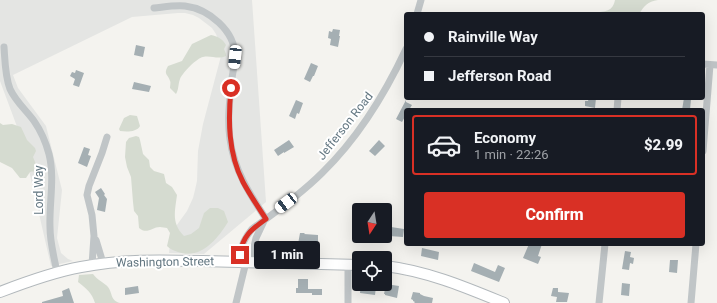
<!DOCTYPE html>
<html lang="en">
<head>
<meta charset="utf-8">
<style>
  body { margin:0; font-family:Roboto,sans-serif; background:#242831; color:#f1f3f6; height:100vh; display:flex; flex-direction:column; font-size:15px; white-space:nowrap }
  * { box-sizing:border-box; margin:0 }
  p { font-size:13px; color:#9ea1a6 }
  .icon { flex:none; width:22px; height:22px; fill:none; stroke:currentColor; stroke-width:2; stroke-linecap:round; stroke-linejoin:round }
  .map { position:relative; flex:1; overflow:hidden }
  .side { position:absolute; left:404px; top:108px; width:301px; height:138px; display:flex; flex-direction:column; background:#171b24; border-radius:4px; box-shadow:0 4px 16px #0002 }
  .side>* { flex:none }
  .top-card { position:absolute; left:404px; top:12px; width:301px; height:88px; border-radius:4px; box-shadow:0 4px 16px #0002; display:grid; align-content:center; height:88px; padding:0 20px; background:#171b24 }
  .needle { width:26px; rotate:192deg }
  .fabs { position:absolute; left:352px; top:203px; display:grid; gap:8px }
  .fabs a { display:grid; place-items:center; width:40px; height:40px; border-radius:4px; background:#171b24; box-shadow:0 4px 16px #0002; font-size:20px }
  .end { position:absolute; width:18px; height:18px; margin:-9px; border:5px solid #d93025; background:#fff; box-shadow:0 0 0 2px #fff }
  .from { border-radius:50% }
  .bubble { position:absolute; height:28px; border-radius:4px; background:#171b24; box-shadow:0 4px 16px #0002; font-size:13px; font-weight:800; line-height:28px; text-align:center }
  .car { position:absolute; width:12px; height:24px; margin:-12px -6px; border-radius:5px; box-shadow:0 0 3px 1px #0007; background:linear-gradient(#fff 24%,#345 0 40%,#fff 0 76%,#345 0 86%,#fff 0) }
  .top-card b { display:flex; align-items:center; gap:14px; height:38px; font-size:15px }
  .top-card b+b { border-top:1px solid #363941 }
  .top-card i { width:10px; height:10px; background:#f1f3f6 }
  ul { padding:7px 0 0; list-style:none }
  li { display:flex; align-items:center; gap:12px; height:60px; margin:0 8px 6px; padding:0 12px; border:2px solid transparent; border-radius:4px }
  li div { flex:1 }
  li b { display:block; font-size:15px }
  li em { font-style:normal; font-weight:800 }
  li.current { border-color:#d93025 }
  li>.icon { width:36px; height:36px; stroke-width:1.5 }
  .primary-button { display:flex; gap:8px; margin-top:auto; padding:8px 20px }
  .primary-button a { flex:1; height:46px; border-radius:4px; background:#d93025; color:#fff; font-size:16px; font-weight:800; line-height:46px; text-align:center }
  .map>svg:first-child { display:block }
  .built { fill:#e4e5e3 }
  .green { fill:#d5dbd0 }
  .building { fill:#a5afb3 }
  .lines { fill:none; stroke-linecap:round; stroke-linejoin:round }
  .secondary-casing { stroke:#b2b8bc; stroke-width:12 }
  .minor { stroke:#c0c5c7; stroke-width:7 }
  .secondary { stroke:#fff; stroke-width:10 }
  .route { stroke:#d93025; stroke-width:5 }
  .labels { text-anchor:middle; stroke-width:4; stroke-linejoin:round; paint-order:stroke }
  .street-label { font-size:12px; fill:#627681; stroke:#fff }
</style>
</head>
<body>
<div class="map">
<svg width="717" height="303" viewBox="0 0 717 303">
  <rect width="100%" height="100%" fill="#f4f3ef"/>
  <!-- built -->
  <path class="built" d="M 0,0 L 252,0 L 266,202 L 204,254 L 169,253 L 170,243 L 174,229 L 187,211 L 193,198 L 195,190 L 197,181 L 198,151 L 203,124 L 221,56 L 219,42 L 216,34 L 212,28 L 199,18 L 193,15 L 185,13 L 178,13 L 132,17 L 13,75 L 18,88 L 46,126 L 62,190 L 57,238 L 61,253 L 68,259 L 73,261 L 51,266 L 22,140 L 0,81 Z"/>
  <!-- green -->
  <path class="green" d="M 615,0 L 658,0 C 647,2 645,5 639,14 L 592,14 C 603,10 612,14 615,0 Z
    M 211,35 C 217,36 223,39 226,45 L 224,49 L 226,54 L 226,56 C 218,60 211,55 203,57 C 197,58 183,72 180,79 C 178,84 179,89 176,94 L 170,88 C 170,86 171,82 170,81 C 168,74 163,75 168,66 L 182,61 L 192,44 Z
    M 130,115 L 137,116 L 140,126 C 137,132 127,132 120,131 L 119,129 L 124,118 Z
    M 0,123 L 3,125 L 12,124 L 21,127 L 27,140 L 35,148 L 36,151 L 33,157 C 34,160 39,169 36,171 C 34,172 32,171 30,172 L 26,178 L 20,178 L 12,168 L 0,162 Z
    M 136,136 L 139,137 L 140,140 L 143,154 L 149,160 L 150,167 L 154,171 L 164,174 L 166,183 L 172,187 L 177,195 C 175,211 171,223 184,236 L 191,234 L 199,228 L 204,213 L 210,208 L 218,208 L 224,211 L 228,222 C 217,240 200,260 178,252 C 173,250 170,249 167,246 L 170,233 L 167,228 C 165,228 162,227 160,227 C 152,227 147,235 139,228 L 138,216 L 134,211 L 133,202 L 131,177 L 127,167 L 125,157 L 126,142 L 129,138 Z
    M 93,274 C 97,280 105,283 108,287 C 113,294 110,300 120,303 L 95,303 C 92,293 86,288 78,282 L 79,275 Z"/>
  <!-- building -->
  <path class="building" d="M 333,29 L 340,30 L 339,36 L 340,36 L 338,47 L 330,45 L 331,39 L 328,38 L 329,31 L 332,32 Z
    M 136,45 L 145,47 L 143,57 L 134,55 Z
    M 311,63 L 318,66 L 314,76 L 313,76 L 310,82 L 304,79 Z
    M 76,70 L 84,73 L 79,87 L 73,85 L 75,79 L 70,76 L 72,72 L 75,73 Z
    M 134,82 L 151,86 L 149,92 L 132,89 Z
    M 589,98 L 596,98 L 595,108 L 585,106 L 585,101 L 588,101 Z
    M 684,98 L 691,99 L 690,110 L 682,110 Z
    M 296,100 L 303,103 L 299,114 L 297,113 L 295,119 L 289,116 Z
    M 406,100 L 406,102 L 412,105 L 409,110 L 406,110 L 406,115 L 402,122 L 396,119 Z
    M 289,140 L 294,147 L 284,153 L 284,152 L 278,156 L 274,150 Z
    M 379,140 L 385,146 L 375,156 L 369,151 Z
    M 84,147 L 90,149 L 88,155 L 91,156 L 87,167 L 78,163 Z
    M 101,188 L 105,194 L 104,195 L 107,199 L 105,212 L 97,210 L 99,198 L 95,192 Z
    M 391,227 L 404,229 L 403,237 L 389,236 Z
    M 300,233 L 305,233 L 304,234 L 318,235 L 318,246 L 312,246 L 312,245 L 298,244 Z
    M 529,244 L 542,244 L 538,256 L 541,257 L 538,264 L 523,258 Z
    M 422,248 L 439,252 L 438,260 L 421,256 Z
    M 625,251 L 631,252 L 630,257 L 634,258 L 633,264 L 630,263 L 629,270 L 622,269 Z
    M 670,260 L 678,260 L 677,273 L 669,272 Z
    M 474,263 L 495,272 L 498,265 L 505,268 L 499,282 L 471,271 Z
    M 298,279 L 308,279 L 308,289 L 322,289 L 322,295 L 312,295 L 312,293 L 296,293 L 296,288 L 298,288 Z
    M 622,283 L 630,284 L 629,296 L 621,295 Z
    M 361,284 L 367,284 L 367,286 L 376,287 L 375,295 L 360,293 Z
    M 386,284 L 399,286 L 397,298 L 385,295 L 385,294 L 384,294 Z
    M 138,286 L 139,293 L 125,295 L 125,288 Z
    M 69,288 L 74,303 L 42,303 L 42,302 L 63,296 L 62,291 Z
    M 553,288 L 558,288 L 558,292 L 569,293 L 567,302 L 556,302 L 557,297 L 551,296 Z
    M 413,292 L 420,293 L 420,294 L 424,296 L 433,298 L 432,303 L 414,303 L 415,302 L 413,301 L 413,300 L 411,299 Z"/>
  <g class="lines">
    <defs>
      <path id="secondary" d="M 385,266 C 427,271 465,287 504,303
        M 0,292 C 26,282 53,272 81,267 C 121,259 161,260 202,261 C 254,262 306,264 359,265"/>
    </defs>
    <!-- secondary casing -->
    <use href="#secondary" class="secondary-casing"/>
    <!-- minor -->
    <path class="minor" d="M 154,8 C 164,7 175,5 185,6 C 209,9 235,31 235,56 C 235,63 233,71 232,78 C 230,98 227,118 230,139 C 234,170 249,193 266,219
      M 417,14 L 421,0
      M 4,47 C 5,61 5,76 10,89 C 16,102 26,110 34,121 C 41,131 46,143 49,154 C 55,178 49,203 50,227 C 50,243 54,257 57,272
      M 703,64 L 717,65
      M 617,110 L 618,98
      M 703,151 L 710,65
      M 96,240 L 103,263
      M 246,262 L 240,255 C 241,245 246,236 252,229 C 276,212 301,194 322,173 C 358,138 385,94 406,49
      M 246,262 L 252,256 L 256,238 L 264,221
      M 92,265 L 94,236 L 92,215 L 87,195 L 89,186 L 102,153 L 107,137
      M 236,303 L 246,262
      M 348,303 L 348,265
      M 599,303 L 605,244
      M 691,303 L 696,244"/>
    <!-- secondary -->
    <use href="#secondary" class="secondary"/>
  </g>
  <g class="lines">
    <!-- route -->
    <path class="route" d="M 231,88 C 228,120 228,153 243,182 C 250,195 258,207 266,219 C 252,229 242,236 240,255"/>
  </g>
  <g class="labels">
    <!-- street labels -->
    <g class="street-label">
      <text transform="translate(345 126) rotate(-52)" y="4">Jefferson Road</text>
      <text transform="translate(39 190) rotate(-90)" y="4">Lord Way</text>
      <text transform="translate(165 262) rotate(-1)" y="4">Washington Street</text>
    </g>
  </g>
</svg>
<div class="fabs">
<a><svg class="needle" viewBox="-14 -14 28 28"><path d="M0-13l5 13h-10z" fill="#e53935"/><path d="M0 13l5-13h-10z" fill="#9ea1a6"/></svg></a>
<a><svg class="icon" aria-label="locate" viewBox="0 0 24 24"><circle cx="12" cy="12" r="6"/><path d="M12 2v4M12 18v4M2 12h4M18 12h4"/></svg></a>
</div>
<i class="end from" style="left:231px;top:88px"></i>
<i class="end" style="left:240px;top:255px"></i>
<div class="bubble" style="left:254px;top:241px;width:66px">1 min</div>
<i class="car" style="left:235px;top:57px;rotate:186deg"></i>
<i class="car" style="left:286px;top:203px;rotate:232deg"></i>
<div class="top-card">
<b><i class="from"></i>Rainville Way</b>
<b><i></i>Jefferson Road</b>
</div>
<section class="side">
<ul>
<li class="current"><svg class="icon" aria-label="car" viewBox="0 0 24 24"><path d="M5 17H2v-5l4-1 3-4h7l3 4 3 1v5h-3M9 17h6M6 11h13"/><circle cx="7" cy="17" r="2"/><circle cx="17" cy="17" r="2"/></svg><div><b>Economy</b><p>1 min · 22:26</p></div><em>$2.99</em></li>
</ul>
<div class="primary-button"><a>Confirm</a></div>
</section>
</div>
</body>
</html>
